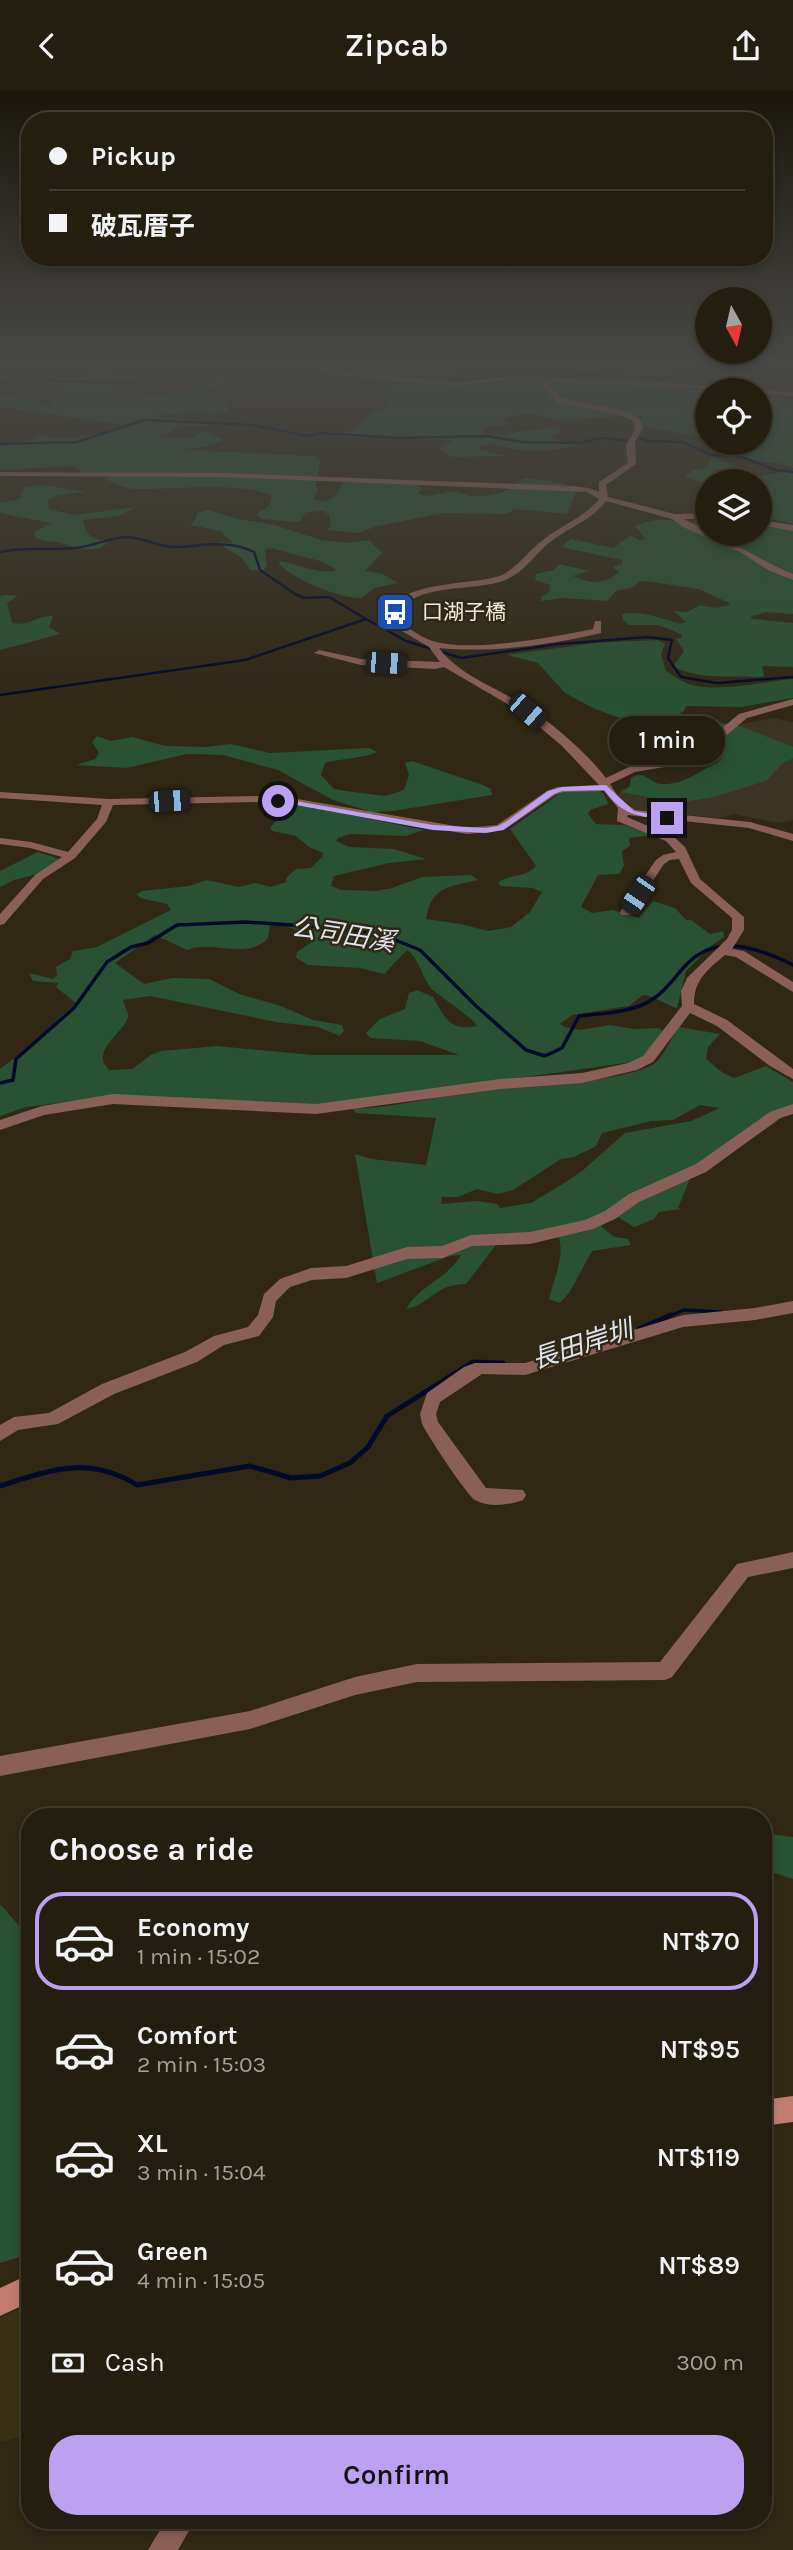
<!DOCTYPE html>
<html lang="en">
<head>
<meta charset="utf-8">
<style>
  body { margin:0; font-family:Karla,"Noto Sans TC",sans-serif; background:#2c2719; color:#f1f3f6; height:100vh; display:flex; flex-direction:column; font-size:26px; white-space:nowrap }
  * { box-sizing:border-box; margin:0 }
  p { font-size:23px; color:#a3a29f }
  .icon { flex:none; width:38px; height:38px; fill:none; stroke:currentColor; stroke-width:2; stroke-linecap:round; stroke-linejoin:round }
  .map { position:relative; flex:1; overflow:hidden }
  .drawer { position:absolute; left:21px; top:1717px; width:751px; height:721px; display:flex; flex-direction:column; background:#241e10; border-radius:28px; box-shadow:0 4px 10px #0003,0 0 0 2px #413c30 }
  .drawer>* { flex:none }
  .guide { position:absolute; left:21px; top:21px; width:752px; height:154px; border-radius:28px; box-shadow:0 4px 10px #0003,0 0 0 2px #413c30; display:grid; align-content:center; height:154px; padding:0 28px; background:#241e10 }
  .needle { width:46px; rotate:172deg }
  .controls { position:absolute; left:695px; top:196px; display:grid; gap:14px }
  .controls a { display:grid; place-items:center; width:77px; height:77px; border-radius:50%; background:#241e10; box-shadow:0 4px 10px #0003,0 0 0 2px #413c30; font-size:35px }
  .end { position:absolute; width:32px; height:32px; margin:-16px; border:9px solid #bca0f2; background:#111; box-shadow:0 0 0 4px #111 }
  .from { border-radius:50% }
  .bubble { position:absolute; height:49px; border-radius:24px; background:#241e10; box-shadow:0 4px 10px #0003,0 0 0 2px #413c30; font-size:23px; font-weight:600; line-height:49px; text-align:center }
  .car { position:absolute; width:21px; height:42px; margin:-21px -10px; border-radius:9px; box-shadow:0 0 5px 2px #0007; background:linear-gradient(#222 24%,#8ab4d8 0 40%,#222 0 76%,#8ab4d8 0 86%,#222 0) }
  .guide b { display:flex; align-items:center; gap:24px; height:66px; font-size:26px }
  .guide b+b { border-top:2px solid #413c30 }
  .guide i { width:18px; height:18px; background:#f1f3f6 }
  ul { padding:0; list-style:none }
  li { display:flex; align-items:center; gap:21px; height:98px; margin:0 14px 10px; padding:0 14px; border:4px solid transparent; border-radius:28px }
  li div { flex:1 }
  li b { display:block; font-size:26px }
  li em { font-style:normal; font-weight:600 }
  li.active { border-color:#bca0f2 }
  li>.icon { width:63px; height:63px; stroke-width:1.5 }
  h2 { padding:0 28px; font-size:32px; line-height:84px }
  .pay { display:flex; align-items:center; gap:18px; height:77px; padding:0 28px; font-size:26px }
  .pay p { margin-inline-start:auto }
  .cta { display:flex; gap:14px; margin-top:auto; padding:14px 28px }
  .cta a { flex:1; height:80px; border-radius:28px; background:#bca0f2; color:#111; font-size:28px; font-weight:600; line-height:80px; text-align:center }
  header { display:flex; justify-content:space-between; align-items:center; height:91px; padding:0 28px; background:#241e10; font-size:32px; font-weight:600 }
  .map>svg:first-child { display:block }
  .built { fill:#3a3015 }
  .medical { fill:#3b3423 }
  .green { fill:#295133; fill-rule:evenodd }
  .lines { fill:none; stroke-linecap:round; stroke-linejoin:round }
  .stream-far2 { stroke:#02092b; stroke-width:2.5 }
  .stream-far1 { stroke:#02092b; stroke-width:3.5 }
  .stream { stroke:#02092b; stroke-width:5 }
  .street { fill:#8a5f57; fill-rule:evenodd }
  .secondary { fill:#c17c70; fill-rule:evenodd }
  .route { fill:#bca0f2 }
  .labels { text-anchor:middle; stroke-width:5; stroke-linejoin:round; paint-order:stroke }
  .far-poi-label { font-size:21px; fill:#f1ece0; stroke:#302815; text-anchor:start }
  .water-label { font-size:26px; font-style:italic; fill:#dee4f2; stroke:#302815 }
</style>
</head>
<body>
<header><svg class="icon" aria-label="back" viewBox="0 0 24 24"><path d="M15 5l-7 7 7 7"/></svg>Zipcab<svg class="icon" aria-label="share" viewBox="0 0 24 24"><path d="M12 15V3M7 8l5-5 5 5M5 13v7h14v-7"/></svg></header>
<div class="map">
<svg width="793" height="2459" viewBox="0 0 793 2459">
  <rect width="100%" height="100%" fill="#302815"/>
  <!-- built -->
  <path class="built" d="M 514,270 L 457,282 L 381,284 L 365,283 L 367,278 L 326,278 L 325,271 Z
    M 565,270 L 659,270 L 675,275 L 675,282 L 662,287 L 639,288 L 562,283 Z
    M 752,287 L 793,287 L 793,309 L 760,305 L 760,299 L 690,296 L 692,291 Z
    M 30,2213 L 30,2344 L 0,2351 L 0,2227 Z"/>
  <!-- medical -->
  <path class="medical" d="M 773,627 L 793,631 L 793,657 L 734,639 L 741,633 Z
    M 793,659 L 793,729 L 778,732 L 734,723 L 720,727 L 636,720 L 618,705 L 622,697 L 666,706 Z"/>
  <!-- green -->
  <path class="green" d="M 224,270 L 229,277 L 235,279 L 231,284 L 239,289 L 225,291 L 205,300 L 231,306 L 225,312 L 230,320 L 215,322 L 195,320 L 157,325 C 160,327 197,329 208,332 L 210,335 L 177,334 L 173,340 L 154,346 L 194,346 L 204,340 L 224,349 L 212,354 L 183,359 L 313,365 L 320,370 L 316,396 L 318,399 L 313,408 C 327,415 337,406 342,393 L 348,391 L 415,392 L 422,398 L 418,402 C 432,409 442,399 456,401 C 462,401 466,405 472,405 C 495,406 507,401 524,387 L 565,393 L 576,401 L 567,423 L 516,418 L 505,423 L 444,422 L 377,435 L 358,442 L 328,439 L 331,432 L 329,424 L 324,420 L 306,421 L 299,431 L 261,428 L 257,423 L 269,415 L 272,406 C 255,390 162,399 136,398 C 125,398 115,391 104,388 L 110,385 L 83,383 L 78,377 L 69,375 L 0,379 L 0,353 L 26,350 L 40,344 L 63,348 L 109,341 L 124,334 L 0,316 L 0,305 L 37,308 L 40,309 L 38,313 L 44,315 L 53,311 L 46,303 L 66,298 L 42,291 L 70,290 L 86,283 L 89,276 L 112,275 L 122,280 L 104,289 L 121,296 L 114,302 L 123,309 L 186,302 L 211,291 L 223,282 L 205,271 Z
    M 516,288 L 651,294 L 712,299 L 707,299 L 707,348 L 643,335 L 640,333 L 643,327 L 634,325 L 554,329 L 531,322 L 501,327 L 510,333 L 484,337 L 484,342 L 491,344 L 555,336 L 561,339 L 552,345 L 553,348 L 578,354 C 559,359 536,361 517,359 C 502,357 493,349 479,356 L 479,359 L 508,365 L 452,366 L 439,357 L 453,349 L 343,346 L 336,342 L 354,340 L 371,323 L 390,314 L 384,306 L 393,294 L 407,291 L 487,294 Z
    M 760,305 L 793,309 L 793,377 L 779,372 L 746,370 L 732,363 L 738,358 L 726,352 L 760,352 Z
    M 712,365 L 760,385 L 793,379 L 793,433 L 763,426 L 766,405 L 760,403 L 760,390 L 707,390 L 707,393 L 685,386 L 693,379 L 708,376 Z
    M 45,394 L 86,401 L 58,404 L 48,409 L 49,418 L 74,424 L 136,416 L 119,425 L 83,429 C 86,445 91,448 109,450 C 98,464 75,457 61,452 C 50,449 44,452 34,445 L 35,441 L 51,432 L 0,422 L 0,412 L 20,408 L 24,396 Z
    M 208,419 L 243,429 L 271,433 L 321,449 L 347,452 L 369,449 L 382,462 L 365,480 L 383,483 L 398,492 L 375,497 L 361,507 C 339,507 294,489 279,473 L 280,470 C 298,473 316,483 335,480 L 334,477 L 320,470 L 271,457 L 265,459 L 267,474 L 263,480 L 250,479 L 242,467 L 221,454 L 220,451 L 233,452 L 221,440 L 190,434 L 196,428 L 197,422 Z
    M 700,428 L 707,428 L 707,443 L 760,443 L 760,432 L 793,439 L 793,523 L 766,521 L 750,526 L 753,528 L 793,532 L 793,576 L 762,575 L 764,585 L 758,586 C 727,584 705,589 676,577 L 674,574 L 684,560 L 676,548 L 682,546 L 681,543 L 659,534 L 629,534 L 623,529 L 622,523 C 643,519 662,528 681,533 L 686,531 L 674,520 L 687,521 L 700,514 L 717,517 L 729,514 L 729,512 L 699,498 L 645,490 L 638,491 L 634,496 L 616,500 L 607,510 L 563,507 L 541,510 L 541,506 L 549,501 L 550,494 L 535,489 L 536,483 L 554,479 L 559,473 L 589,480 L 573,485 C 590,493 604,494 619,481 L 613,476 L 622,473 L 622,469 L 561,456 L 571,448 L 613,457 L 631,444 L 639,449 L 646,448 L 635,435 C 655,427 668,428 689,433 Z
    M 8,504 L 17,505 L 7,512 L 12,532 C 29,536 37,524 53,525 L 49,536 L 60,543 L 0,559 L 0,505 Z
    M 657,549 L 665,553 L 661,563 L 666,580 C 675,586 685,593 696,595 C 726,600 763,591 793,588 L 793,607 L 741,616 L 686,615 L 684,620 L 658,635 L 617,626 L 595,618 L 565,602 L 538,572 L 507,564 L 595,552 Z
    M 714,631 L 740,635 L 793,656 L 793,667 L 782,673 L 766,690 L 714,706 L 678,712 L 621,701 L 630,695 L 631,687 C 644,678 649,692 661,693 C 685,694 697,681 717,672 L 722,667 L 697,671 L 689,669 L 692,658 C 680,650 665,656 651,654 L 649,650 L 676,634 Z
    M 97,645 L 111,650 L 132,646 L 165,655 L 206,656 L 230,653 L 270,662 L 369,657 L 377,661 C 370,666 339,668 325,672 L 321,684 L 334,698 L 353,701 L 385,705 L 404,699 L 409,684 L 405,672 L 412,670 L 483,694 L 491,698 L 492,704 L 393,720 L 372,721 L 333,709 L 278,679 L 223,664 L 187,663 L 126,677 L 76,674 L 95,668 L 99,662 L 92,651 Z
    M 565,699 L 598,699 L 604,703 L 608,713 L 590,719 L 588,723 L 596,733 L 625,734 L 655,744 L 629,747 L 630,755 L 622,760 L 624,775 L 619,783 L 598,784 L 581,816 L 592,822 L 613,819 L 639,827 L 653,810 L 675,817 L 686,829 L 691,829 L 710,843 L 723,840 L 724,846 L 711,855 L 686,880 L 677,917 C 665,914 655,905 643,904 L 629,915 L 572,924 L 560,933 L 564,936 L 580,939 L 610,934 L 633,938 L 659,937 L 664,941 L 639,970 L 328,1014 L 112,1005 L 26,1016 L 0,1025 L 0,978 L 49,941 L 54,932 L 76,912 L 56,896 L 58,892 L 33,890 L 29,882 L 53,888 L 57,884 L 56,876 L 70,868 L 73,860 L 97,856 L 171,819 L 167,813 L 140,807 L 137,803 L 142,800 L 189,795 L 207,789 L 239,796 L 255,792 L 271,796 L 286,791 L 286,787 L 296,778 L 311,777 L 323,765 L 323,762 L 309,756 L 296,745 L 272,740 L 270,737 L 284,720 L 283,710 L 424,739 L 405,745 L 350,743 L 338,747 L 336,750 L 349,756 L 394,758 L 426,768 L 389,772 L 334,785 L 331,795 L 341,799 L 376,800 L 392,797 L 422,786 L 471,784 L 478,789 C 450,796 431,795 426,828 L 460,833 L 488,840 L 511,836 L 530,821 L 542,801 L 532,797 L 501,795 L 498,792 C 510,782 526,787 536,775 L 510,738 ZM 274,831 L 313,845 L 313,850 L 297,861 L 296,867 L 308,874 L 360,877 L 384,883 L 407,859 C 421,869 421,888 434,900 C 443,907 475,929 477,935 C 450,941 444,926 433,906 L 417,899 L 409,902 L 405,918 L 380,928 L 366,942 L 370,947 L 420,950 L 459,964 L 312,964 L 217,955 L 161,960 L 151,964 L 132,978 L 109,979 C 89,960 124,942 128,926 C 129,921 124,915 123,909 L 150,905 L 276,931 L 318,936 L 340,945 L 344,940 L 342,934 L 313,929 L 281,915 L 239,903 L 209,888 L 172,887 L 144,893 L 115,872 L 155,844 L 187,859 C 211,848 248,870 268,847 L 270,835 Z
    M 38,761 L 65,770 L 61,777 L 14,789 L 0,796 L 0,780 Z
    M 679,936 L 720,943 L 708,956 L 706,968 L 723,982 L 734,987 L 766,975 L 793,991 L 793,1021 L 786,1024 L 714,1074 L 690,1087 L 678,1117 L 681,1118 L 659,1121 L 654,1128 L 634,1136 L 618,1126 L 609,1129 L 601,1135 L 614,1146 L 628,1148 L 631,1154 L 592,1160 L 569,1202 L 560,1212 L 549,1208 C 553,1190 566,1163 558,1145 L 496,1154 L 466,1193 C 434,1193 430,1214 406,1218 C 421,1193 446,1189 461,1164 L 450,1165 L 377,1192 L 355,1063 L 372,1068 L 426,1074 L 436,1027 L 356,1022 L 353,1018 C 398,1016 441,1004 486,999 C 534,993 601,993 646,977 C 664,971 668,950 679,936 ZM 700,1014 L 720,1017 L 691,1030 L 625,1042 L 582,1080 L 558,1096 L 531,1112 L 500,1117 L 497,1113 L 477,1110 L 441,1113 L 442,1106 L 458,1106 L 477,1098 L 498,1103 L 513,1099 L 561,1068 L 574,1066 L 596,1055 L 602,1042 L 651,1030 L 673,1029 Z
    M 628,1719 L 665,1725 L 472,1725 L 472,1723 Z
    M 763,1742 L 793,1746 L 793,1788 L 763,1778 Z
    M 0,1813 L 30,1847 L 30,2163 L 0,2172 Z"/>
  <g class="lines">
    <!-- stream-far2 -->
    <path class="stream-far2" d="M 636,286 L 717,289 L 793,287
      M 471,288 L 466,284 L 514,274 L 519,270
      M 449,291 L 536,281 L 625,286
      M 0,293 L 20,289 L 125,292 L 177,287 L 213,279 L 367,287
      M 637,346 L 647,350 L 682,351 L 711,364 L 739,365 L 776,379 L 793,381
      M 0,353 L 77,351 L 144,329 L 253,334 L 306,345 L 320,342 L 398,347 L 487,345 L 522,351 L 580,352 L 600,347 L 626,349
      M 0,461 C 24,455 50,460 75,457 C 92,456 110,446 128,446 C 144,447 159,456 175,456 C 202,455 228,448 254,461 L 260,479 L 295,503 L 304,507 L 329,506 L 366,528
      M 0,604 L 245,569 L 366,528 L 406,550 L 461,567 L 559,553 L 647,546 L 672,549 L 668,567 L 681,586 L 717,592 L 793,586"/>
    <!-- stream-far1 -->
    <path class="stream-far1" d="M 0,992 L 13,989 L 16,968 L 74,917 L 107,871 L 131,856 L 148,852 L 177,834 L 246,831 L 337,837 L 385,845 L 420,859 L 476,915 L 526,959 L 545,965 L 562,957 L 579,925 C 603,922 633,922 653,908 C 667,899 676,884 687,873 C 717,842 759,857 793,874
      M 667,1226 L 684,1219 L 721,1221"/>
    <!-- stream -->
    <path class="stream" d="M 639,1238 L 671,1224
      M 0,1395 C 50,1379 89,1364 137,1394 L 250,1375 L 291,1387 L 320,1385 L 350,1372 L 368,1356 L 387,1325 L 473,1271 L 503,1272"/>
    <!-- street -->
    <path class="street" d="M 318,270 L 325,270 L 326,276 L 333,280 L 455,291 L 510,285 L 641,290 L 749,299 L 548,291 L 561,307 L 629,321 L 641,329 L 643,338 L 635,351 L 636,373 L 606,394 L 608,406 L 675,423 L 707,422 L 707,428 L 684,428 L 707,440 L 707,443 L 713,443 C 741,455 765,472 793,483 L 793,489 L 768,479 L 742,462 L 683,436 L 672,428 L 606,410 C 591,430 569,436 550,451 C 534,464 525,481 505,489 C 475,502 404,489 398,530 C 409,537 423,548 436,551 C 475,561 553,546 593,538 L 595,530 L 601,530 L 601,542 C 549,554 494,562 439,557 C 461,586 500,598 529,617 C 553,633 589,664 606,687 L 629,676 L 668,670 L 697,658 L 739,623 L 793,608 L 793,614 L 747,627 L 705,662 L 676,674 L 635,681 L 610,693 L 619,707 L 635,719 L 750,731 L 793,743 L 793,750 L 749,737 L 628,724 L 627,726 L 674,746 L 685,756 L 700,788 L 744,826 L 744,839 L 732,858 L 744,860 L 793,891 L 793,901 L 736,866 L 725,864 C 707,879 694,889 694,913 L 727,929 L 793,978 L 793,988 L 770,975 L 717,935 L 690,922 L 653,971 L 637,979 L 582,992 L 500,998 L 316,1023 L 113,1013 L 44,1024 L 0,1039 L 0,1029 L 42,1015 L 113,1003 L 316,1013 L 500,988 L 582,982 L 628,972 L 643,965 L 682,915 L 681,900 L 687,887 L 727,848 L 732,839 L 732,827 L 691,792 L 679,768 L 670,769 L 664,773 L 630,824 L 622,824 L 620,821 L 656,769 L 663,764 L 676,761 L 666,750 L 617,730 L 618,717 L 604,700 L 563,701 L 555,704 L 504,739 L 467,743 L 297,714 L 259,711 L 113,714 L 106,731 L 75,767 L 43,788 L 4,833 L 0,834 L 0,823 L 35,784 L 62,766 L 30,757 L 0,753 L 0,747 L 31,751 L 68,761 L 97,728 L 102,714 L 0,707 L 0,701 L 109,708 L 259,705 L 297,708 L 467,737 L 497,734 L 547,700 L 558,696 L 599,694 L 562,655 L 523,622 L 444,576 L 435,578 L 361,574 L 314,562 L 319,559 L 361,568 L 440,571 L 429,556 L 390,533 C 379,488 478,495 502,484 C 519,475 528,460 543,449 C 561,434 584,427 599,408 L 587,401 L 222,386 L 0,385 L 0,381 L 222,382 L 572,395 L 589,397 L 599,401 L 599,391 L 628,372 L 626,355 L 635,338 L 633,330 L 624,325 L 556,311 L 540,290 L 510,289 L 455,295 L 331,284 L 321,278 Z
      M 758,299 L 760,299 L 793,301 L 793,305 L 760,303 Z
      M 760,429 L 793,434 L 793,440 L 760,434 Z
      M 793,1013 L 793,1023 L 780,1027 L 706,1081 L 639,1111 L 615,1128 L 593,1138 L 530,1153 L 472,1155 L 443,1167 L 407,1168 L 346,1187 L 312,1189 L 290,1196 L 276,1210 L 273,1226 L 259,1245 L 224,1254 L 197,1271 L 114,1303 L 58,1333 L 18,1339 L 0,1350 L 0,1334 L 14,1326 L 49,1322 L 102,1293 L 185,1261 L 214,1245 L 248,1236 L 258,1224 L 264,1203 L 280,1188 L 311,1177 L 346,1175 L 407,1156 L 442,1155 L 471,1144 L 530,1141 L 585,1129 L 605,1120 L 629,1103 L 696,1073 L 770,1021 Z
      M 793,1210 L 793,1222 L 755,1229 L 683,1236 L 525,1284 L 482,1283 L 440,1311 L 436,1323 L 438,1331 L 486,1397 L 523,1399 L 526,1404 L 523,1409 C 509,1414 489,1417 475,1409 C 466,1403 428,1345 422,1333 L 420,1323 L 427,1302 L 464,1276 L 475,1272 L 525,1272 L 683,1224 L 755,1217 Z
      M 793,1461 L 793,1477 L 748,1486 L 672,1586 L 665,1589 L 417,1591 L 355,1604 L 250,1638 L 0,1685 L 0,1665 L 250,1620 L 355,1586 L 417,1573 L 660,1571 L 737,1473 Z
      M 166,2429 L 195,2429 L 178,2459 L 148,2459 Z"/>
    <!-- secondary -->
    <path class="secondary" d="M 0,270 L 159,270 L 0,274 Z
      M 793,2005 L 793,2031 L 763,2035 L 763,2009 Z
      M 30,2183 L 30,2211 L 0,2225 L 0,2197 Z"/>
  </g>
  <!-- sky -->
  <linearGradient id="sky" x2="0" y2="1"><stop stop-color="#1a160c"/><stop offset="0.44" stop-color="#484846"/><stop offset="1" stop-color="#484846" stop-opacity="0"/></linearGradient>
  <rect width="793" height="615" fill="url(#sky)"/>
  <!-- route -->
  <path class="route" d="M 606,694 L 634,720 L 671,727 L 667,729 C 638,725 623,725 604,699 L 562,700 L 554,703 L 503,739 L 486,742 L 433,739 L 274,710 L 278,707 L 433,734 L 486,737 L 498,735 L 507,730 L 548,700 L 562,696 Z"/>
  <!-- icons -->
  <defs>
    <symbol id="bus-square" viewBox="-11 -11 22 22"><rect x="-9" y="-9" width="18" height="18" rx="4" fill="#1a4fb4" stroke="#302815"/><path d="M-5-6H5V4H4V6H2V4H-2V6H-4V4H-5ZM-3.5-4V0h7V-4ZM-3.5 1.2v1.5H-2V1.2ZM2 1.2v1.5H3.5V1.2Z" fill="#fff"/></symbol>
  </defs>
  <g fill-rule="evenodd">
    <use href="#bus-square" x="373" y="499" width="44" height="44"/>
  </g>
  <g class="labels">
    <!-- far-poi labels -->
    <g class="far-poi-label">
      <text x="422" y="528">口湖子橋</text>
    </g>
    <!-- water labels -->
    <g class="water-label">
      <text transform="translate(343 843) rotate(9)" y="9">公司田溪</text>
      <text transform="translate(582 1253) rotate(-18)" y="9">長田岸圳</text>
    </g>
  </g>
</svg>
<div class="controls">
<a><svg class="needle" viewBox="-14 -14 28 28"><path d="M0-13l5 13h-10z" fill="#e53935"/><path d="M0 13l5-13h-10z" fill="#a3a29f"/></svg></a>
<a><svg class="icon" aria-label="locate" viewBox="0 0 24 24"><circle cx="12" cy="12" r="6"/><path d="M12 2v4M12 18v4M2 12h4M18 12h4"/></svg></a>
<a><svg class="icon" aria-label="layers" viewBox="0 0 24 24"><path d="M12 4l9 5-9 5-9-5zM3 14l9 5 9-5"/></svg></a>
</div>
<i class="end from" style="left:278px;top:710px"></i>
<i class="end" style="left:667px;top:727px"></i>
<div class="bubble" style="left:609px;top:625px;width:116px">1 min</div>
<i class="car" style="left:386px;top:572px;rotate:93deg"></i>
<i class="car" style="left:527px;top:620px;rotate:131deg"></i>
<i class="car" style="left:169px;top:710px;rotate:87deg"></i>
<i class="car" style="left:638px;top:804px;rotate:214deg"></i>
<div class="guide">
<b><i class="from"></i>Pickup</b>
<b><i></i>破瓦厝子</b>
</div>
<section class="drawer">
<h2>Choose a ride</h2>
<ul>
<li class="active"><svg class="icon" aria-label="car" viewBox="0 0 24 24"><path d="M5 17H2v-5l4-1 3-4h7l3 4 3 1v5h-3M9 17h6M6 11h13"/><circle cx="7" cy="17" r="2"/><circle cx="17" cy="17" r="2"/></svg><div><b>Economy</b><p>1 min · 15:02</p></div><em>NT$70</em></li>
<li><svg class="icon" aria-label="car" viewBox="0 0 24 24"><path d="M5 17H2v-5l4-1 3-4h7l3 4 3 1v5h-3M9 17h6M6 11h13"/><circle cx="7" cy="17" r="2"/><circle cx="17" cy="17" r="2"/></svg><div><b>Comfort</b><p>2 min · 15:03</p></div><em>NT$95</em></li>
<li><svg class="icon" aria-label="car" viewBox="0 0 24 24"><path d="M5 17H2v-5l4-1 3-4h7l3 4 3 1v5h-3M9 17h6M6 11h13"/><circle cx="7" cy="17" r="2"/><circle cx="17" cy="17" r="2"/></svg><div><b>XL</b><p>3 min · 15:04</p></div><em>NT$119</em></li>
<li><svg class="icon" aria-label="car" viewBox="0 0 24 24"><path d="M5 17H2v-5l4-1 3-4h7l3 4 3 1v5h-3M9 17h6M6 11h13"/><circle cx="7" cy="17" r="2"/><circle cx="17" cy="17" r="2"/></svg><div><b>Green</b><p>4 min · 15:05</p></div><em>NT$89</em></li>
</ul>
<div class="pay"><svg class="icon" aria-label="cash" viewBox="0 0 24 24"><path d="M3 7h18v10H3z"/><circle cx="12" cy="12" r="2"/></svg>Cash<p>300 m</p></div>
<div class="cta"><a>Confirm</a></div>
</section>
</div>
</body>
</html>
